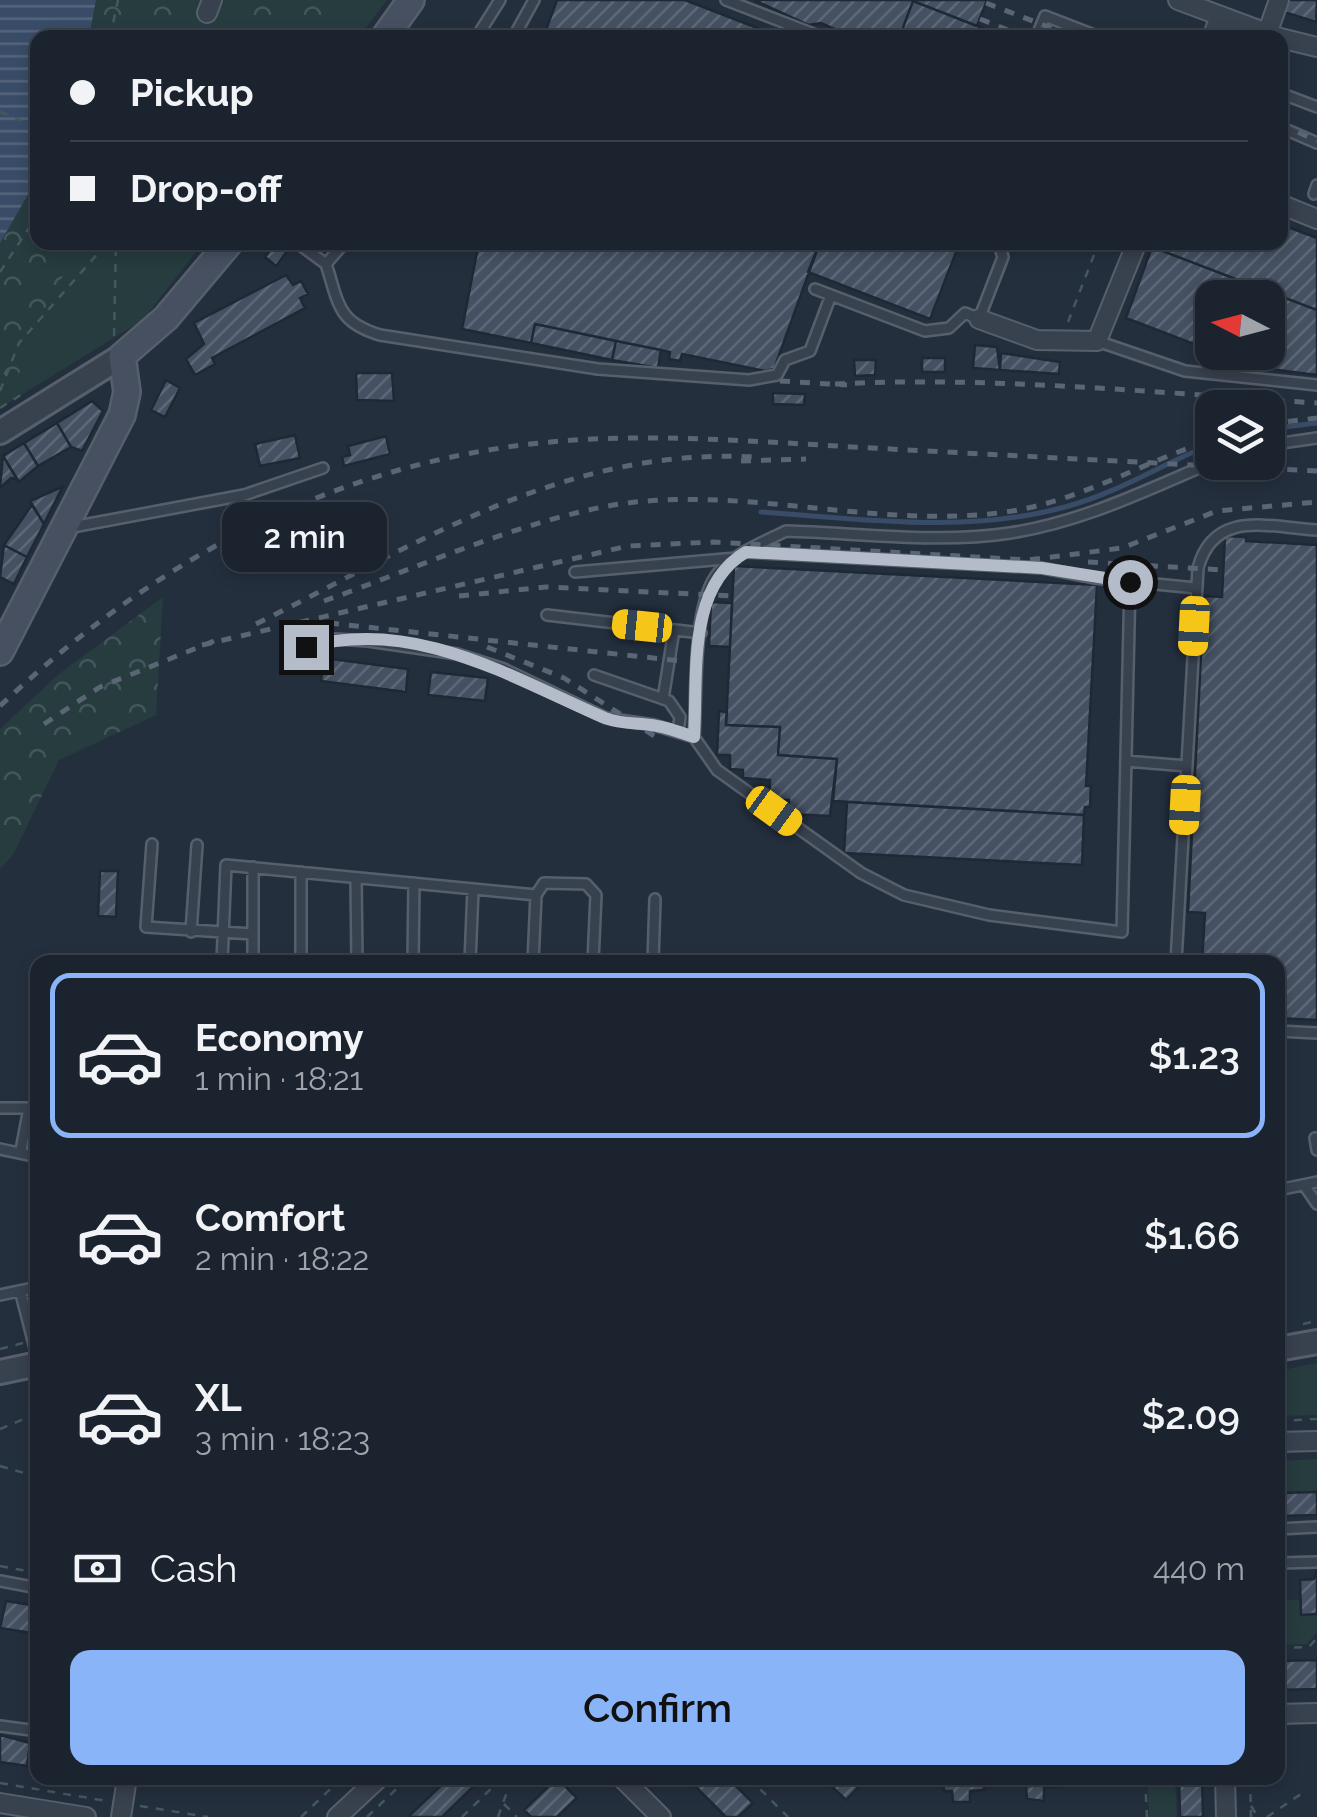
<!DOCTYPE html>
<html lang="en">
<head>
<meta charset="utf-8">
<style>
  body { margin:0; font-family:Raleway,sans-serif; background:#282f3a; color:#f1f3f6; height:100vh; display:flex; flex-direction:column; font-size:38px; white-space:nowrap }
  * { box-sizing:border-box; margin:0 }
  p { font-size:32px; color:#a0a4aa }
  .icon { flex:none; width:55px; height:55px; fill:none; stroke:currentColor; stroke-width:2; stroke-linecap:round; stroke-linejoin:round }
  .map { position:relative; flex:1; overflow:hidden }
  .panel { position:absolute; left:30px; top:955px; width:1255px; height:830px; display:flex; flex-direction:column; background:#1b232e; border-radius:20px; box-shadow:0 5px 15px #0003,0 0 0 2px #39404a }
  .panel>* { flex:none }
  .banner { position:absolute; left:30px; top:30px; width:1258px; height:220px; border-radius:20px; box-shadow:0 5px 15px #0003,0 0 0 2px #39404a; display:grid; align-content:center; height:220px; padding:0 40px; background:#1b232e }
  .needle { width:65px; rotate:276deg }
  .controls { position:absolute; left:1195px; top:280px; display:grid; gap:20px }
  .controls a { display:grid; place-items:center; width:90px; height:90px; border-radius:20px; background:#1b232e; box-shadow:0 5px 15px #0003,0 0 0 2px #39404a; font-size:50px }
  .end { position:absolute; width:45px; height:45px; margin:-22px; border:12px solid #b4bcc9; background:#111; box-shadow:0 0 0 5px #111 }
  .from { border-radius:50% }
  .bubble { position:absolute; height:70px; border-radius:20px; background:#1b232e; box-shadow:0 5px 15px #0003,0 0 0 2px #39404a; font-size:32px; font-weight:600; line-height:70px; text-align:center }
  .car { position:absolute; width:30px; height:60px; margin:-30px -15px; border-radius:12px; box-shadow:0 0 8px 2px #0007; background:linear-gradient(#f5c518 24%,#345 0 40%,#f5c518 0 76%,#345 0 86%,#f5c518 0) }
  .banner b { display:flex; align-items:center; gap:35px; height:95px; font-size:38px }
  .banner b+b { border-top:2px solid #39404a }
  .banner i { width:25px; height:25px; background:#f1f3f6 }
  ul { padding:18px 0 0; list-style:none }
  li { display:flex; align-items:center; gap:30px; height:165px; margin:0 20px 15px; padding:0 20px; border:5px solid transparent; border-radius:20px }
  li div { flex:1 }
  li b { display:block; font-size:38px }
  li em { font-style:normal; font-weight:600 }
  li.on { border-color:#8ab4f8 }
  li>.icon { width:90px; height:90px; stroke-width:1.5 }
  .pay { display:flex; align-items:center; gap:25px; height:110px; padding:0 40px; font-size:38px }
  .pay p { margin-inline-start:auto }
  .primary-button { display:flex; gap:20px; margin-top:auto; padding:20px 40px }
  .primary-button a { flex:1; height:115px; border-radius:20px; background:#8ab4f8; color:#111; font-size:40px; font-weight:600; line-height:115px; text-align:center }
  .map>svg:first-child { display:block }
  .green { fill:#263c3f }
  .forest { fill:url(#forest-crowns) }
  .water { fill:url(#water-rules) }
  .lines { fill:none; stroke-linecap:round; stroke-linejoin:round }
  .stream { stroke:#394c67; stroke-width:5 }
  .building { fill:url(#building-hatch); stroke:#1f2835; stroke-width:2.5 }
  .service-casing { stroke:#565f6c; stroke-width:14 }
  .minor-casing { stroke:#565f6c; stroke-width:22 }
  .tertiary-casing { stroke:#565f6c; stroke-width:28 }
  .secondary-casing { stroke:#565f6c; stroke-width:30 }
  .path { stroke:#44595c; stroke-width:2.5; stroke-dasharray:8 8; stroke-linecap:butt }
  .service { stroke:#38414e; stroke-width:9 }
  .minor { stroke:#38414e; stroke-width:18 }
  .tertiary { stroke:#38414e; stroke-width:22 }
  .secondary { stroke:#465061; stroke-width:25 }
  .rail { stroke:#5a6575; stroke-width:5; stroke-dasharray:10 10; stroke-linecap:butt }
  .route { stroke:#b4bcc9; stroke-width:12 }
</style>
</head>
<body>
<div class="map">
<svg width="1317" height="1817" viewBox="0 0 1317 1817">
  <defs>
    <pattern id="forest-crowns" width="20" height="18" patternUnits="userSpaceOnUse" patternTransform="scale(2.5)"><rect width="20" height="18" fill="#263c3f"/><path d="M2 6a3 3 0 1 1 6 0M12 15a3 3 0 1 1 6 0" fill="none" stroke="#435659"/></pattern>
    <pattern id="water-rules" width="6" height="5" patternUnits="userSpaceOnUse" patternTransform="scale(2.5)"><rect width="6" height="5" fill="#394c67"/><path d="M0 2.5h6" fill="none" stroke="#53647b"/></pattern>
    <pattern id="building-hatch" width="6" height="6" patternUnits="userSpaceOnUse" patternTransform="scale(2.5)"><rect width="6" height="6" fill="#455162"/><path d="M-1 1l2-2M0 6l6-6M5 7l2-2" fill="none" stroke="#5d6877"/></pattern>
  </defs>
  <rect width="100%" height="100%" fill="#242f3e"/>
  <!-- green -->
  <path class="green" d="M 96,0 L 387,0 L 359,37 L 89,38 Z
    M 37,179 L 38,242 L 203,243 L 143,320 L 0,408 L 0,243 Z
    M 1317,1363 L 1317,1415 L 1278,1416 L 1278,1371 Z
    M 1317,1459 L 1317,1491 L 1278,1492 L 1278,1461 Z
    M 1278,1589 L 1288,1600 L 1300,1600 L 1300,1616 L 1317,1615 L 1317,1632 L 1307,1644 L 1278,1645 Z
    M 1147,1778 L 1175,1778 L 1177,1817 L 1149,1817 Z"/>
  <!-- forest -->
  <path class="forest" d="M 96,0 L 202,0 L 189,32 L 200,37 L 254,0 L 328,0 L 316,37 L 89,38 Z
    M 37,179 L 38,242 L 85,243 L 56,287 L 6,404 L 0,408 L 0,243 Z
    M 163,597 L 156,715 L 59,760 L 13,855 L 0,869 L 0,729 L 59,674 Z"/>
  <!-- water -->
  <path class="water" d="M 0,0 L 96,0 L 89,37 L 38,38 L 37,179 L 0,243 Z"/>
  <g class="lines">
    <!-- stream -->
    <path class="stream" d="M 1268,429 L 1317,423
      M 761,512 C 862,519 966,534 1065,507 C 1118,493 1162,464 1212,444"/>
  </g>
  <!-- building -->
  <path class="building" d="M 557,0 L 685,0 L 783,38 L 543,38 Z
    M 754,0 L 987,0 L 977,26 L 913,1 L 899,38 L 855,38 L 821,23 L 808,25 Z
    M 1288,0 L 1317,0 L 1316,22 L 1284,12 Z
    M 913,1 L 977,26 L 1008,38 L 899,38 Z
    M 1280,224 L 1317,238 L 1317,310 L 1152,247 L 1154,242 L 1280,242 Z
    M 276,242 L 291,246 L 276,266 L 265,257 Z
    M 479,242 L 820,242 L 774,369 L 765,371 L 682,354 L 680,361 L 669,359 L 670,352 L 535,324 L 531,343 L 462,329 Z
    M 820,242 L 960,242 L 930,319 L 808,272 Z
    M 1152,247 L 1317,310 L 1317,375 L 1255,367 L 1216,352 L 1268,352 L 1268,298 L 1212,298 L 1212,351 L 1126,318 Z
    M 286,275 L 293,285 L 301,281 L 308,294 L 300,298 L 305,308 L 212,358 L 215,364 L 195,375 L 186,359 L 204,344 L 194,323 Z
    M 535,324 L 616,341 L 612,360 L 531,343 Z
    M 616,341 L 661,350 L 658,368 L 612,360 Z
    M 975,345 L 997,347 L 1000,370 L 973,368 Z
    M 1001,353 L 1060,362 L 1059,374 L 1000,370 Z
    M 922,358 L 945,358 L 945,372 L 922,372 Z
    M 854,360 L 876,360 L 875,375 L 855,376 Z
    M 356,373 L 392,373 L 394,401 L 357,400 Z
    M 166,380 L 180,388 L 165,417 L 151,410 Z
    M 773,393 L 805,394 L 804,405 L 773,404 Z
    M 92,401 L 103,411 L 82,451 L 71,447 L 57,423 Z
    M 57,423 L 71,447 L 38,466 L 24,443 Z
    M 295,435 L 300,458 L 260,466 L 255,444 Z
    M 386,436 L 390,454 L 344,466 L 342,457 L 350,455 L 348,446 Z
    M 24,443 L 38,466 L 19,482 L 3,456 Z
    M 3,456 L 17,479 L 11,478 L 0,488 Z
    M 64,486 L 62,488 L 44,524 L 30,501 Z
    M 32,505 L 44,524 L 27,557 L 4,545 Z
    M 1225,536 L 1246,537 L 1246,541 L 1317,545 L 1317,1020 L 1278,1018 L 1278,962 L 1202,962 L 1205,913 L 1188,912 L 1204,596 L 1222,597 Z
    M 4,545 L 27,557 L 14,584 L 0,577 Z
    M 734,566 L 1097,585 L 1086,786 L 1091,786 L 1090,807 L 1085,807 L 1084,815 L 833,801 L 837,759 L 778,755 L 780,727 L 726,725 Z
    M 711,602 L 732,603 L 730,647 L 709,646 Z
    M 324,658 L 408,669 L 406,692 L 321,681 Z
    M 431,672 L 488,678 L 485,701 L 428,695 Z
    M 719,711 L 727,712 L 726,725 L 780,727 L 778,755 L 837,759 L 830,816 L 788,814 L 789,800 L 769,799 L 770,780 L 743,778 L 743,770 L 730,769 L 730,755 L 717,755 Z
    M 847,802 L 1084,815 L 1082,865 L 844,853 Z
    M 100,871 L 118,871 L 116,917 L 98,916 Z
    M 1317,1492 L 1317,1515 L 1278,1516 L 1278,1493 Z
    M 1317,1568 L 1317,1614 L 1301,1615 L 1300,1580 L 1314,1579 Z
    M 6,1601 L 38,1606 L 38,1634 L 0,1628 Z
    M 1317,1660 L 1317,1689 L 1278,1690 L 1278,1661 Z
    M 0,1735 L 30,1743 L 27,1766 L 0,1762 Z
    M 449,1778 L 482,1778 L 442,1817 L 408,1817 Z
    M 557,1778 L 577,1798 L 557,1817 L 531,1817 L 524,1810 Z
    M 687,1778 L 728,1778 L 753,1803 L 738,1817 L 726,1817 Z
    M 823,1778 L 864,1778 L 866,1779 L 846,1800 Z
    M 943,1778 L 983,1778 L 984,1790 L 970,1791 L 970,1802 L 953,1802 L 952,1791 L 944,1791 Z
    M 1034,1778 L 1057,1778 L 1058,1787 L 1044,1787 L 1044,1801 L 1027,1799 L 1026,1786 L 1035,1786 Z
    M 1179,1778 L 1202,1778 L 1203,1817 L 1180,1817 Z"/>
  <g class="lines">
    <defs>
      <path id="service" d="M 726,0 L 824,38
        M 476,38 L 500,0
        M 513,38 L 534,0
        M 1036,38 L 1045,16 L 1102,38
        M 1280,93 L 1317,107
        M 1280,127 L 1317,143
        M 1314,194 L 1317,185
        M 296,242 L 326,264 L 345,242
        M 326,264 C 339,304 337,322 380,335 L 598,369 L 749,380 L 777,375 L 785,360 L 810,351 L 831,295
        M 815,289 L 925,331 L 949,328 L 965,313 L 979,319 L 1003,257 L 998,242
        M 1097,341 L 1185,371 L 1317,385
        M 1268,445 L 1317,438
        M 67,528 L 244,495 L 323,468
        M 746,552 L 1042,568 L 1094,578 L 1196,588
        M 575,572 L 736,558
        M 1130,582 L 1122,932 L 989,915 L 904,895 L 861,873 L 717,770 L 694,737 C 697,695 692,604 718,573 C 735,553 764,542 786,531 C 859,533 938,544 1010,533 C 1083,522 1146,490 1213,462
        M 547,615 L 701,633
        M 306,647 L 335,639 L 368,641 L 457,654 L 504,669 L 606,718 L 654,725 L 694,737
        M 594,675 L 669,701 L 680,717 L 678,732
        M 663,699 L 674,630
        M 1126,761 L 1187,766
        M 152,844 L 146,927 L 253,934
        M 356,878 L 357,962
        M 536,895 L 544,883 L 586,884 L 596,895 L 593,962
        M 191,932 L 197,845
        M 222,962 L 226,865 L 536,895 L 533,962
        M 253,962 L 253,867
        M 301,962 L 301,872
        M 413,962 L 414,883
        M 470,962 L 473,889
        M 653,962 L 655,899
        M 1176,962 L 1198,568 C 1214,509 1268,527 1317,530
        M 1278,1031 L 1317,1033
        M 0,1108 L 29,1108
        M 1315,1138 L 1317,1150
        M 0,1149 L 38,1157
        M 21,1150 L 29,1108 L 38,1108
        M 1304,1185 L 1317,1204
        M 1278,1190 L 1317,1182
        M 21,1294 L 38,1360
        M 0,1295 L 38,1287
        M 1317,1527 L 1278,1529 L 1280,1563 L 1317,1562
        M 0,1581 L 38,1588
        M 0,1726 L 38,1731"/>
      <path id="minor" d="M 1178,0 L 1280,38
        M 207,13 L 212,0
        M 1267,34 L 1279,0
        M 1212,38 L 1220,16
        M 1280,38 L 1317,47
        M 1280,204 L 1317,219
        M 979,319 L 1037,340 L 1097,341 L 1137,242
        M 1278,1442 L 1317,1441
        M 1278,1714 L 1317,1713
        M 622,1778 L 661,1817
        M 1225,1778 L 1226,1817
        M 0,1803 L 86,1817
        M 121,1817 L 127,1778
        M 337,1817 L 379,1778"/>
      <path id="tertiary" d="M 0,432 L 122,356
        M 1278,1349 L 1317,1342
        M 0,1372 L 38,1364"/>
      <path id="secondary" d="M 384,38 L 411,0
        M 0,652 L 122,415 L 127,392 L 122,356 L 166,318 L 230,242"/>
    </defs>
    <!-- service casing -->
    <use href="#service" class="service-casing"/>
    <!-- minor casing -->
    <use href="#minor" class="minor-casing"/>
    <!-- tertiary casing -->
    <use href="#tertiary" class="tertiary-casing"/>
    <!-- secondary casing -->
    <use href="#secondary" class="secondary-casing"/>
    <!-- path -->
    <path class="path" d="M 110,38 L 118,0
      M 191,38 L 198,26
      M 0,112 L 38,127
      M 0,272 L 38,214
      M 1068,322 L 1099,242
      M 114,336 L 116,242
      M 0,391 L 19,343 L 108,242
      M 0,408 L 24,393
      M 1226,408 L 1227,389
      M 1303,1324 L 1317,1321
      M 0,1349 L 23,1343
      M 1278,1421 L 1317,1419
      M 0,1429 L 38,1413
      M 0,1466 L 38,1477
      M 0,1566 L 38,1573
      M 1278,1648 L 1309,1647 L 1317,1638
      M 749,1778 L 788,1817
      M 1145,1778 L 1147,1817
      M 1250,1778 L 1251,1817
      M 0,1783 L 107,1801
      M 504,1804 L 517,1817
      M 140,1806 L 208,1817
      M 1251,1806 L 1258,1817
      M 301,1817 L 342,1778
      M 367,1817 L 408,1778
      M 462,1817 L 502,1778
      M 498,1817 L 512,1778
      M 1267,1817 L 1304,1792"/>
    <!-- service -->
    <use href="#service" class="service"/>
    <!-- minor -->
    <use href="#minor" class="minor"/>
    <!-- tertiary -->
    <use href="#tertiary" class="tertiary"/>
    <!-- secondary -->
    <use href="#secondary" class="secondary"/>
    <!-- rail -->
    <path class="rail" d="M 986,3 L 1077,38
      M 980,19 L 1028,38
      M 1280,124 L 1317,141
      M 780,381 L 847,385
      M 835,384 C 995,376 1157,393 1317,403
      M 1268,424 L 1317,418
      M 741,461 L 806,459
      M 1088,562 L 1223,570
      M 459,596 L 546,587 L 733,596
      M 324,601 C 414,569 528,518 620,504 C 745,486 873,528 998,513 C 1077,504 1139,463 1212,440
      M 329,623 L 681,661
      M 256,624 C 420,543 564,447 755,457
      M 202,645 L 628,546 L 714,542 L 1028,560 L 1122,548 L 1217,511 L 1317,502
      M 487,647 L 564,678 L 659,739
      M 0,706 C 168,548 359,450 592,439 C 685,435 779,443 872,448 C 1020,456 1169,464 1317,471
      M 44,724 L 100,687 L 214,641"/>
  </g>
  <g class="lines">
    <!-- route -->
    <path class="route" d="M 306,647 C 415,617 510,677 605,718 C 623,725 639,722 657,726 C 669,728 682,733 694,737 C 698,676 686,587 746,552 L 1042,568 L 1130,582"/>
  </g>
</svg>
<div class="controls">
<a><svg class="needle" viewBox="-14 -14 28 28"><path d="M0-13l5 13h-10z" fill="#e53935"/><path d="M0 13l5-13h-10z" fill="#a0a4aa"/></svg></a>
<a><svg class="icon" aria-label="layers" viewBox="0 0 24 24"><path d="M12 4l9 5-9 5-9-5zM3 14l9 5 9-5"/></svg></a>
</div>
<i class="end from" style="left:1130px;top:582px"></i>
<i class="end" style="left:306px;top:647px"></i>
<div class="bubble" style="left:222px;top:502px;width:165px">2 min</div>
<i class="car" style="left:642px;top:626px;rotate:276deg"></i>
<i class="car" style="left:1194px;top:626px;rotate:183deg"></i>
<i class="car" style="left:1185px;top:805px;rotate:183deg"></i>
<i class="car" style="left:774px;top:811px;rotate:126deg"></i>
<div class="banner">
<b><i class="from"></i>Pickup</b>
<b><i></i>Drop-off</b>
</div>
<section class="panel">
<ul>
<li class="on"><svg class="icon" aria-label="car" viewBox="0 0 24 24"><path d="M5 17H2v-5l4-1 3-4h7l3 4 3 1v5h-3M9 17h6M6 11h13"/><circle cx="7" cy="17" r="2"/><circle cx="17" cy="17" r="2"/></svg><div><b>Economy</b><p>1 min · 18:21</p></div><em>$1.23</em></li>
<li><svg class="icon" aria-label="car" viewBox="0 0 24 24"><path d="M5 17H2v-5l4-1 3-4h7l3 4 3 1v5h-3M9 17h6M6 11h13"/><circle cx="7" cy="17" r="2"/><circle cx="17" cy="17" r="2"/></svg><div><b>Comfort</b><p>2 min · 18:22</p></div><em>$1.66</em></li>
<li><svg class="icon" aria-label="car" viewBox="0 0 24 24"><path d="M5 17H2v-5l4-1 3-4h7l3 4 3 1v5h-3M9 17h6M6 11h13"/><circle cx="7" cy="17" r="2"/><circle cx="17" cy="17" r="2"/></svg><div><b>XL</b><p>3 min · 18:23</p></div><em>$2.09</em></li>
</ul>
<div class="pay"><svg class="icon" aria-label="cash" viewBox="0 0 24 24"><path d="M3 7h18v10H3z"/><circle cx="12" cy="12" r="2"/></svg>Cash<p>440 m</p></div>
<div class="primary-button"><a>Confirm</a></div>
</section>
</div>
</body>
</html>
